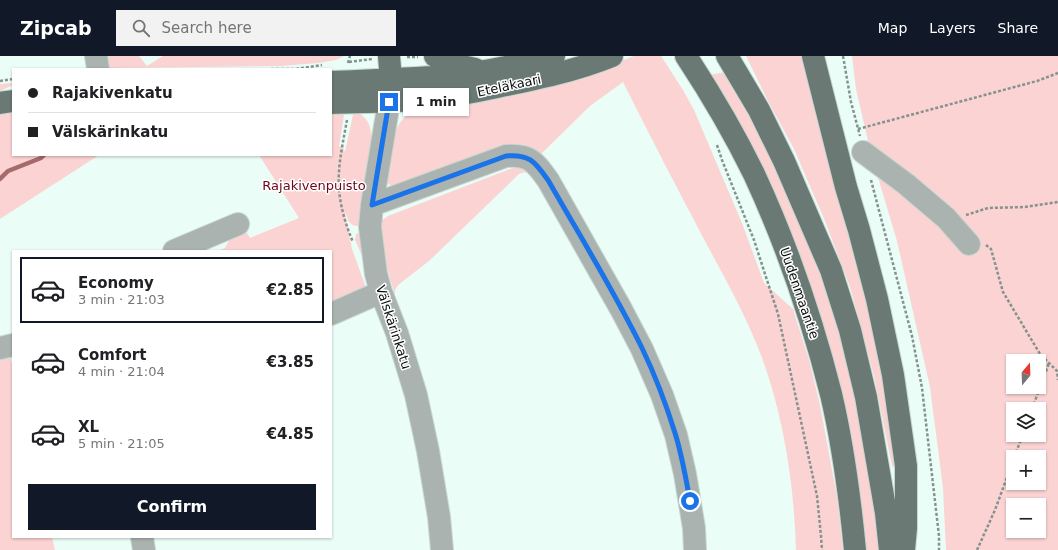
<!DOCTYPE html>
<html lang="en">
<head>
<meta charset="utf-8">
<style>
  body { margin:0; font-family:"DejaVu Sans",sans-serif; background:#f2f2f2; color:#202124; height:100vh; display:flex; flex-direction:column; font-size:15px; white-space:nowrap }
  * { box-sizing:border-box; margin:0 }
  p { font-size:13px; color:#757577 }
  .icon { flex:none; width:22px; height:22px; fill:none; stroke:currentColor; stroke-width:2; stroke-linecap:round; stroke-linejoin:round }
  .map { position:relative; flex:1; overflow:hidden }
  .drawer { position:absolute; left:12px; top:194px; width:320px; height:288px; display:flex; flex-direction:column; background:#fff; border-radius:0px; box-shadow:0 1px 3px #0004 }
  .drawer>* { flex:none }
  .guide { position:absolute; left:12px; top:12px; width:320px; height:88px; border-radius:0px; box-shadow:0 1px 3px #0004; display:grid; align-content:center; height:88px; padding:0 16px; background:#fff }
  .needle { width:26px; rotate:19deg }
  .controls { position:absolute; left:1006px; top:298px; display:grid; gap:8px }
  .controls a { display:grid; place-items:center; width:40px; height:40px; border-radius:0px; background:#fff; box-shadow:0 1px 3px #0004; font-size:20px }
  .end { position:absolute; width:18px; height:18px; margin:-9px; border:5px solid #1a73e8; background:#fff; box-shadow:0 0 0 2px #fff }
  .from { border-radius:50% }
  .bubble { position:absolute; height:28px; border-radius:0px; background:#fff; box-shadow:0 1px 3px #0004; font-size:13px; font-weight:700; line-height:28px; text-align:center }
  .guide b { display:flex; align-items:center; gap:14px; height:38px; font-size:15px }
  .guide b+b { border-top:1px solid #e0e0e0 }
  .guide i { width:10px; height:10px; background:#202124 }
  ul { padding:7px 0 0; list-style:none }
  li { display:flex; align-items:center; gap:12px; height:66px; margin:0 8px 6px; padding:0 8px; border:2px solid transparent; border-radius:0px }
  li div { flex:1 }
  li b { display:block; font-size:15px }
  li em { font-style:normal; font-weight:700 }
  li.selected { border-color:#111827 }
  li>.icon { width:36px; height:36px; stroke-width:1.5 }
  .action { display:flex; gap:8px; margin-top:auto; padding:8px 16px }
  .action a { flex:1; height:46px; border-radius:0px; background:#111827; color:#fff; font-size:16px; font-weight:700; line-height:46px; text-align:center }
  header { display:flex; align-items:center; gap:24px; box-sizing:border-box; height:56px; padding:0 20px; background:#111827; color:#fff }
  header strong { font-size:19px }
  nav { display:flex; gap:22px; margin-inline-start:auto; font-size:14px }
  .search { width:280px; height:36px; background:#f2f2f2; display:flex; align-items:center; gap:10px; box-sizing:border-box; padding:0 14px; border-radius:0px; color:#757577; font-size:15px }
  .map>svg:first-child { display:block }
  .green { fill:#fbd3d2; fill-rule:evenodd }
  .lines { fill:none; stroke-linecap:round; stroke-linejoin:round }
  .stream { stroke:#a46b6a; stroke-width:4.5 }
  .minor-casing { stroke:#c6d7d1; stroke-width:24 }
  .major-casing { stroke:#c6d7d1; stroke-width:24 }
  .path { stroke:#85928e; stroke-width:2.5; stroke-dasharray:3 2; stroke-linecap:butt }
  .minor { stroke:#aab3b0; stroke-width:22 }
  .major { stroke:#6a7974; stroke-width:22 }
  .route { stroke:#1a73e8; stroke-width:5 }
  .labels { text-anchor:middle; stroke-width:3; stroke-linejoin:round; paint-order:stroke }
  .street-label { font-size:13px; fill:#070e0c; stroke:#fff }
  .park-label { font-size:13px; fill:#6e0418; stroke:#fff }
</style>
</head>
<body>
<header>
<strong>Zipcab</strong>
<div class="search"><svg class="icon" aria-label="search" viewBox="0 0 24 24"><circle cx="10" cy="10" r="6"/><path d="M15 15l6 6"/></svg>Search here</div>
<nav><a>Map</a><a>Layers</a><a>Share</a></nav>
</header>
<div class="map">
<svg width="1058" height="494" viewBox="0 0 1058 494">
  <rect width="100%" height="100%" fill="#eafdf7"/>
  <!-- green -->
  <path class="green" d="M 106,0 L 139,0 L 147,10 L 163,0 L 344,0 L 336,4 L 318,7 L 281,10 L 110,12 L 108,10 Z
    M 634,0 L 661,0 L 683,34 L 694,54 L 742,167 L 764,227 L 793,253 L 809,304 L 820,349 L 837,441 L 843,494 L 796,494 C 794,428 784,361 761,299 C 746,260 726,224 706,187 C 678,134 650,80 623,26 L 590,50 L 542,97 L 398,131 L 390,129 L 386,126 C 389,107 390,76 404,62 C 409,57 415,54 422,51 L 600,13 Z
    M 746,0 L 803,0 L 885,316 L 896,410 L 894,412 L 892,410 L 874,320 L 850,231 L 825,165 L 794,93 L 767,43 Z
    M 852,0 L 1058,0 L 1058,494 L 946,494 L 943,432 L 930,331 L 897,185 L 871,98 L 856,33 ZM 1013,305 L 1039,305 L 1039,331 L 1013,331 ZM 1013,353 L 1039,353 L 1039,379 L 1013,379 ZM 1013,401 L 1039,401 L 1039,427 L 1013,427 ZM 1013,449 L 1039,449 L 1039,475 L 1013,475 Z
    M 725,16 L 753,62 L 822,218 L 851,316 L 866,394 L 880,494 L 865,494 L 853,396 L 710,19 Z
    M 13,27 L 13,29 L 0,35 L 0,28 Z
    M 13,54 L 13,99 L 99,99 L 0,163 L 0,56 Z
    M 354,54 C 370,63 372,71 371,89 L 360,168 L 358,170 C 347,169 349,163 345,157 L 352,193 L 365,229 L 365,232 L 331,251 L 331,195 L 217,195 L 225,192 L 232,179 L 244,172 L 250,182 L 299,162 L 259,99 L 331,99 L 331,56 L 339,56 L 344,59 L 339,90 L 343,92 L 345,96 Z
    M 518,110 L 523,111 L 531,118 C 526,116 523,116 519,118 L 429,205 L 398,229 L 395,234 L 395,240 L 385,205 L 381,168 L 382,164 L 388,160 Z
    M 358,177 L 361,178 L 364,203 L 363,202 L 355,184 L 356,178 Z
    M 10,300 L 13,313 L 13,481 L 52,481 L 55,494 L 0,494 L 0,302 Z"/>
  <g class="lines">
    <!-- stream -->
    <path class="stream" d="M 0,123 L 8,115 L 41,102 L 44,99"/>
    <defs>
      <path id="minor" d="M 96,0 L 98,13
        M 389,46 L 372,149 L 370,171 L 376,218 L 381,236 L 397,277 L 416,339 L 428,395 L 439,461 L 442,494
        M 863,96 L 906,128 L 946,162 L 969,188
        M 372,149 L 506,100 C 530,98 535,106 548,124 L 621,253 L 642,293 L 662,339 L 676,379 L 685,418 L 694,472 L 695,494
        M 174,195 L 238,168
        M 331,258 L 381,236
        M 0,292 L 13,289
        M 142,481 L 144,494"/>
      <path id="major" d="M 389,0 L 391,24 L 389,39
        M 435,0 L 454,8 L 475,13
        M 686,0 C 711,38 734,77 754,118 C 787,189 812,263 831,338 C 843,389 850,442 855,494
        M 727,0 L 759,54 L 784,105 L 831,214 L 850,274 L 866,341 L 886,457 L 890,494
        M 813,0 L 846,131 L 859,174 L 877,243 L 893,319 L 906,410 L 906,472 L 904,494
        M 331,26 C 373,24 414,23 456,19 C 488,16 522,8 554,0
        M 0,47 L 13,45
        M 331,47 C 363,46 396,46 428,43 C 452,40 474,36 497,31 C 536,23 575,15 612,0"/>
    </defs>
    <!-- minor casing -->
    <use href="#minor" class="minor-casing"/>
    <!-- major casing -->
    <use href="#major" class="major-casing"/>
    <!-- path -->
    <path class="path" d="M 843,0 L 851,46 L 860,80
      M 407,1 L 418,1
      M 349,6 L 372,3
      M 348,7 L 350,0
      M 271,13 L 296,13 L 322,9
      M 0,25 L 13,23
      M 347,64 C 344,81 340,99 339,116 C 337,140 344,165 353,186
      M 858,73 L 1037,25 L 1058,17
      M 717,89 L 722,104 L 754,184 L 778,258 L 817,440 L 821,480 L 822,494
      M 871,124 L 912,280 L 922,332 L 939,480 L 939,494
      M 966,159 L 988,152 L 1025,151 L 1058,146
      M 986,189 L 991,193 L 1003,236 L 1040,298 L 1057,315 L 1058,324
      M 1032,353 L 1049,307
      M 1014,401 L 1023,379
      M 977,494 L 995,454 L 1013,405"/>
    <!-- minor -->
    <use href="#minor" class="minor"/>
    <!-- major -->
    <use href="#major" class="major"/>
  </g>
  <g class="lines">
    <!-- route -->
    <path class="route" d="M 389,46 L 372,149 L 506,100 C 530,98 535,106 548,124 C 580,180 614,235 642,292 C 655,319 666,348 675,377 C 682,399 686,423 690,445"/>
  </g>
  <g class="labels">
    <!-- street labels -->
    <g class="street-label">
      <text transform="translate(509 29) rotate(-12)" y="5">Eteläkaari</text>
      <text transform="translate(800 237) rotate(71)" y="5">Uudenmaantie</text>
      <text transform="translate(394 271) rotate(72)" y="5">Välskärinkatu</text>
    </g>
    <!-- park labels -->
    <g class="park-label">
      <text x="314" y="134">Rajakivenpuisto</text>
    </g>
  </g>
</svg>
<div class="controls">
<a><svg class="needle" viewBox="-14 -14 28 28"><path d="M0-13l5 13h-10z" fill="#e53935"/><path d="M0 13l5-13h-10z" fill="#757577"/></svg></a>
<a><svg class="icon" aria-label="layers" viewBox="0 0 24 24"><path d="M12 4l9 5-9 5-9-5zM3 14l9 5 9-5"/></svg></a>
<a>+</a>
<a>−</a>
</div>
<i class="end from" style="left:690px;top:445px"></i>
<i class="end" style="left:389px;top:46px"></i>
<div class="bubble" style="left:403px;top:32px;width:66px">1 min</div>
<div class="guide">
<b><i class="from"></i>Rajakivenkatu</b>
<b><i></i>Välskärinkatu</b>
</div>
<section class="drawer">
<ul>
<li class="selected"><svg class="icon" aria-label="car" viewBox="0 0 24 24"><path d="M5 17H2v-5l4-1 3-4h7l3 4 3 1v5h-3M9 17h6M6 11h13"/><circle cx="7" cy="17" r="2"/><circle cx="17" cy="17" r="2"/></svg><div><b>Economy</b><p>3 min · 21:03</p></div><em>€2.85</em></li>
<li><svg class="icon" aria-label="car" viewBox="0 0 24 24"><path d="M5 17H2v-5l4-1 3-4h7l3 4 3 1v5h-3M9 17h6M6 11h13"/><circle cx="7" cy="17" r="2"/><circle cx="17" cy="17" r="2"/></svg><div><b>Comfort</b><p>4 min · 21:04</p></div><em>€3.85</em></li>
<li><svg class="icon" aria-label="car" viewBox="0 0 24 24"><path d="M5 17H2v-5l4-1 3-4h7l3 4 3 1v5h-3M9 17h6M6 11h13"/><circle cx="7" cy="17" r="2"/><circle cx="17" cy="17" r="2"/></svg><div><b>XL</b><p>5 min · 21:05</p></div><em>€4.85</em></li>
</ul>
<div class="action"><a>Confirm</a></div>
</section>
</div>
</body>
</html>
